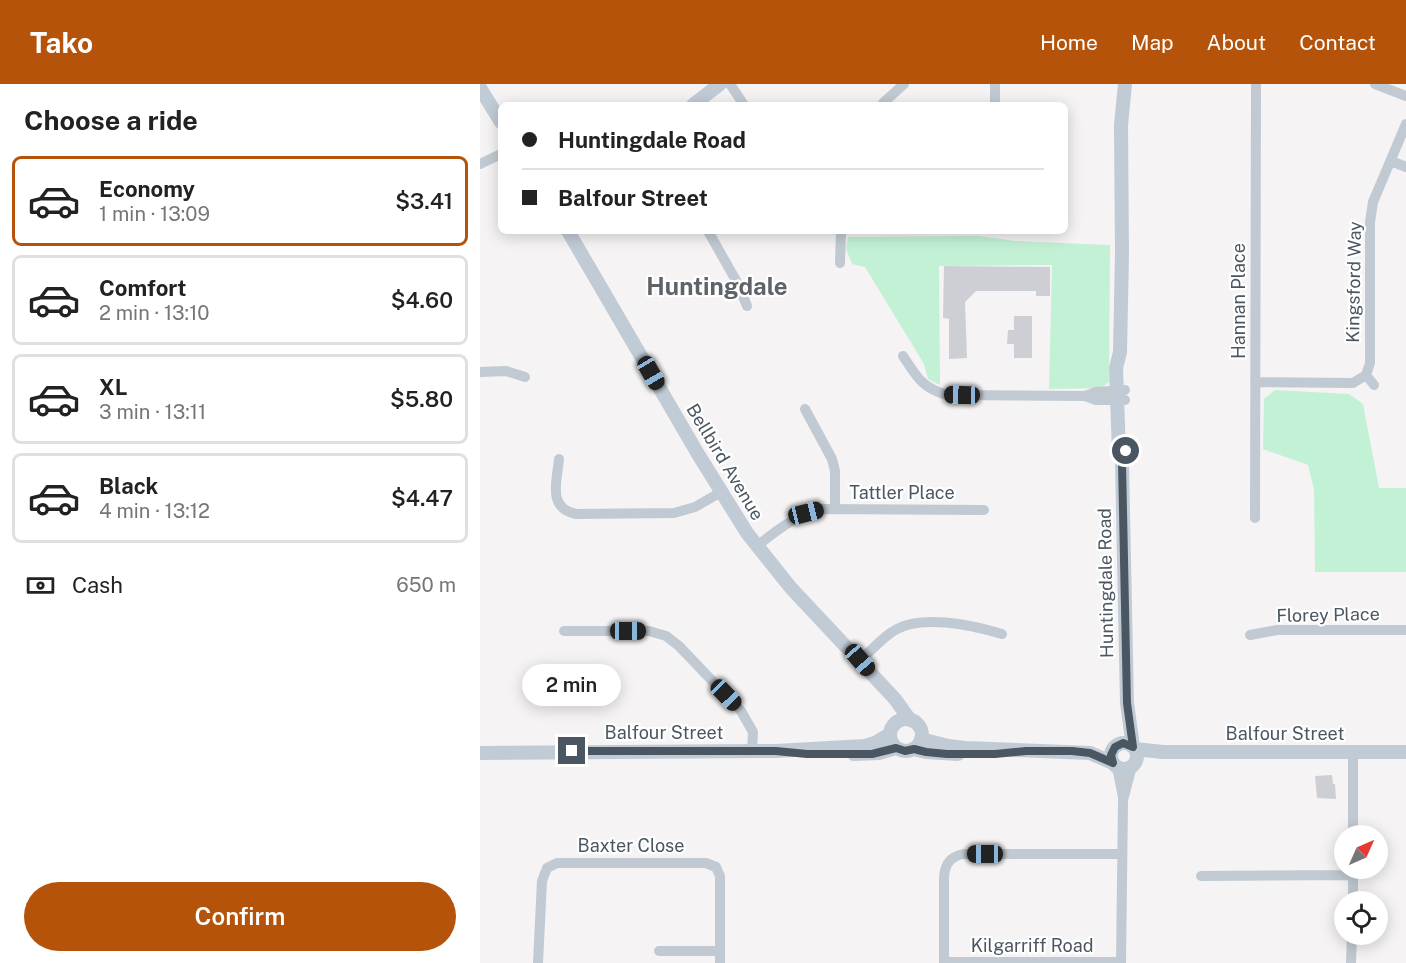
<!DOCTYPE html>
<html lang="en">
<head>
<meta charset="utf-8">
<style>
  body { margin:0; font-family:"Public Sans",sans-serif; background:#f6f6f6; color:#222; height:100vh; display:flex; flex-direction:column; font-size:22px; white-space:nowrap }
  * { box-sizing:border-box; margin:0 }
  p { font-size:20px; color:#767676 }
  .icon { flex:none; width:33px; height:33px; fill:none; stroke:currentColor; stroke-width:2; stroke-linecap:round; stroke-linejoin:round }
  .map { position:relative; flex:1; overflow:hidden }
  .drawer { display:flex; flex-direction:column; background:#fff; width:480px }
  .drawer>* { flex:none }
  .guide { position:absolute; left:18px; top:18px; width:570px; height:132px; border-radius:9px; box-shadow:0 3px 15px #0003; display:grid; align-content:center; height:132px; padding:0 24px; background:#fff }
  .needle { width:39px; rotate:45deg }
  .tools { position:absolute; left:854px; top:741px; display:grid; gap:12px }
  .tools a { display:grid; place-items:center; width:54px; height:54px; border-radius:50%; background:#fff; box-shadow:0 3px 15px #0003; font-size:30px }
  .end { position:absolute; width:27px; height:27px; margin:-14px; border:8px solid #4a5661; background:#fff; box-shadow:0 0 0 3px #fff }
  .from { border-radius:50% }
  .bubble { position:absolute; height:42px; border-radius:21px; background:#fff; box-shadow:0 3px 15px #0003; font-size:20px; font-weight:600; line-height:42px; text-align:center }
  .car { position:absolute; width:18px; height:36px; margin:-18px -9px; border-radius:8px; box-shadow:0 0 4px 2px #0007; background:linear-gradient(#222 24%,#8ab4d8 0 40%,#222 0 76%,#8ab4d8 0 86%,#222 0) }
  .guide b { display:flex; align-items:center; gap:21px; height:57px; font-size:22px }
  .guide b+b { border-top:2px solid #e0e0e0 }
  .guide i { width:15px; height:15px; background:#222 }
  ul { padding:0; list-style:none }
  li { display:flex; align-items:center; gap:18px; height:90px; margin:0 12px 9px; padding:0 12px; border:3px solid #e0e0e0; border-radius:9px }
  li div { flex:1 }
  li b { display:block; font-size:22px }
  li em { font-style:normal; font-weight:600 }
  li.current { border-color:#b45309 }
  li>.icon { width:54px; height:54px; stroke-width:1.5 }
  h2 { padding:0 24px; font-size:27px; line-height:72px }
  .pay { display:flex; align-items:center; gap:15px; height:66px; padding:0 24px; font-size:22px }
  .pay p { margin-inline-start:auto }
  .action { display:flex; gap:12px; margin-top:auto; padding:12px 24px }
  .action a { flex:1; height:69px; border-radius:36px; background:#b45309; color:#fff; font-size:24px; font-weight:600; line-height:69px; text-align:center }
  header { display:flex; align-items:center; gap:36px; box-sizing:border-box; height:84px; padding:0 30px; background:#b45309; color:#fff }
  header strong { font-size:28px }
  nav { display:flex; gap:33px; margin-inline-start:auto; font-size:21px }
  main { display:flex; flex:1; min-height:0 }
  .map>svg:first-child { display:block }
  .green { fill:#c3f1d5 }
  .building { fill:#cdcfd5 }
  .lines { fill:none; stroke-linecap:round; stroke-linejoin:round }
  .street { stroke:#c1cad2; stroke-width:10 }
  .secondary { stroke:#c1cbd6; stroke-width:14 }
  .route { stroke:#4a5661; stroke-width:8 }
  .labels { text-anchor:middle; stroke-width:4.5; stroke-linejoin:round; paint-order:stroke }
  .street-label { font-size:18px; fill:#4a5661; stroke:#fff }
  .district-label { font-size:24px; font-weight:bold; fill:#5f6368; stroke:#fff }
</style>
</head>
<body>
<header>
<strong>Tako</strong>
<nav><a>Home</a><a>Map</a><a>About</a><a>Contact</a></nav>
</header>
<main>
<section class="drawer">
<h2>Choose a ride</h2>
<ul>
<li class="current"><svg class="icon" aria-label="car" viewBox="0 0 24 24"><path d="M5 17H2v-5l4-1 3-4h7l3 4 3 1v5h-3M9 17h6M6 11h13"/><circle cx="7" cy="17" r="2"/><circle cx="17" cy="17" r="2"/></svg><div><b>Economy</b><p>1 min · 13:09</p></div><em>$3.41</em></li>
<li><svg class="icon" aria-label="car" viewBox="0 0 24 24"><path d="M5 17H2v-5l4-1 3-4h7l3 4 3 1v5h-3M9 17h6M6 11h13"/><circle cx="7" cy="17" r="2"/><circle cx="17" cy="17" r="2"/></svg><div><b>Comfort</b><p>2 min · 13:10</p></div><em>$4.60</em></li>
<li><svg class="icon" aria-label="car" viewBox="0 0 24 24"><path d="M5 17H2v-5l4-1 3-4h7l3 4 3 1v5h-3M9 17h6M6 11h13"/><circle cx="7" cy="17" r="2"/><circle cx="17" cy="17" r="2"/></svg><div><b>XL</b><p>3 min · 13:11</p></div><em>$5.80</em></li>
<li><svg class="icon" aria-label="car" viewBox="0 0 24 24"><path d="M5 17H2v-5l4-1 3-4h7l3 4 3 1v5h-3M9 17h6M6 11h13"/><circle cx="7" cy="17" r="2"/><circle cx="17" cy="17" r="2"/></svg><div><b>Black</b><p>4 min · 13:12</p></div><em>$4.47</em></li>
</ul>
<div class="pay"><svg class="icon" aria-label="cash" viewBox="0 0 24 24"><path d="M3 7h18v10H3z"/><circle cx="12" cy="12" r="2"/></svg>Cash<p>650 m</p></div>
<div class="action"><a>Confirm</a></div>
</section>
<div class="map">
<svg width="926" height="879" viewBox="0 0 926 879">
  <rect width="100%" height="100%" fill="#f5f3f3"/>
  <!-- green -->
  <path class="green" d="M 499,152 L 535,157 L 630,161 L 629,298 L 621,304 L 569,305 L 572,181 L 459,182 L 460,301 L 448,295 L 444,280 L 385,183 L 372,180 L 366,165 L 368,153 Z
    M 795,306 L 869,310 L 883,320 L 899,404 L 926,404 L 926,488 L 835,488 L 834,405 L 828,381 L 783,365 L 784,315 Z"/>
  <!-- building -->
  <path class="building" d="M 464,182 L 570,183 L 570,212 L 556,212 L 556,207 L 496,207 L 485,218 L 487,274 L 469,275 L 469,235 L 463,234 Z
    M 534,232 L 552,232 L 552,274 L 534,274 L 534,260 L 527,260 L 528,246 L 534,246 Z
    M 852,691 L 853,700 L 855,700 L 856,715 L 837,714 L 835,692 Z"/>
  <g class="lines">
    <!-- street -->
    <path class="street" d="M 250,0 L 264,21
      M 895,0 L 926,12
      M 403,19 L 424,0
      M 515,21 L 515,0
      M 911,77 L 926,83
      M 0,80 L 21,70
      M 228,147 L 258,200 L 267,222
      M 360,179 L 361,147
      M 423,272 C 437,293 442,304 467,311 L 605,312 L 616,316 L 645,316
      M 0,288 L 26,287 L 45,293
      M 886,291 L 894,301
      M 775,298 L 873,299 L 886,291 L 890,279 L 890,138 L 893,118 L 926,40
      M 605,312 L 616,308 L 645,306
      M 325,325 L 352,375 L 355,387 L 355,425
      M 79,375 C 77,397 67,424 96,430 L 194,429 L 215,423 L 241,408
      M 775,434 L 776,0
      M 277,462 C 297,446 315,432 340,425 L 504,426
      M 84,547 L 169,547 L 186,552 L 199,562 L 261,627 L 273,648 L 272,667
      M 770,551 L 797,546 L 926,546
      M 380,576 C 391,567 400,556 412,548 C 439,529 492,541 522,550
      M 873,668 L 873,752
      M 637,683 L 643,713
      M 721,792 L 873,791
      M 873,818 L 873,785
      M 179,867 L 240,867
      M 464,878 L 641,878
      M 58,879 L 62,797 L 67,784 L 77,779 L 226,779 L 236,783 L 240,792 L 240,879
      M 464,879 L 464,793 C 465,780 470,773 483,770 L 642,770
      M 641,879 L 643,716 L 652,682
      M 871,879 L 872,850"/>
    <!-- secondary -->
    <path class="secondary" d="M 645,0 L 641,41 L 642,170 L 640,268 L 636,284 L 639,369 L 642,379 L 647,619 L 653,663
      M 0,4 L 21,38
      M 213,21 L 240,0
      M 88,147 L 218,370 L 267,449 L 311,504 L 415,615 L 430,636
      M410 651a16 16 0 1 1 32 0a16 16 0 1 1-32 0Z
      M 441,655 L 468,662 L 485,664 L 610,669 L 633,679
      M631 672a13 13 0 1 1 26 0a13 13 0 1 1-26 0Z
      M 434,665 L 446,668 L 478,670
      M 655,665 L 683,668 L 926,668
      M 0,669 L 296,667 L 385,662 L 395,659 L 410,650
      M 374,670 L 399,669 L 416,664"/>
  </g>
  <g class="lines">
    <!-- route -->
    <path class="route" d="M 92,667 L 296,667 L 327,670 L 392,670 L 416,664 L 425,667 L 434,665 L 446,668 L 467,670 L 515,670 L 546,667 L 592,667 L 610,669 L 633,679 L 631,671 L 635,663 L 643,659 L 653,663 L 647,619 L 642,379 L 646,367"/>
  </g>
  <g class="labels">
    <!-- street labels -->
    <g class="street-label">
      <text transform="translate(874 198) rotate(-89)" y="6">Kingsford Way</text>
      <text transform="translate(759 217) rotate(-90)" y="6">Hannan Place</text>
      <text transform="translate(245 378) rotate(59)" y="6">Bellbird Avenue</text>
      <text x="422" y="415">Tattler Place</text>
      <text transform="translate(626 499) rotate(-91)" y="6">Huntingdale Road</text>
      <text transform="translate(848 531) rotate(-1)" y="6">Florey Place</text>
      <text x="184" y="655">Balfour Street</text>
      <text x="805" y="656">Balfour Street</text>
      <text x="151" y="768">Baxter Close</text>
      <text x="552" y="868">Kilgarriff Road</text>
    </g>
    <!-- district labels -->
    <g class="district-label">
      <text x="237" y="211">Huntingdale</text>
    </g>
  </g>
</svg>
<div class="tools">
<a><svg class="needle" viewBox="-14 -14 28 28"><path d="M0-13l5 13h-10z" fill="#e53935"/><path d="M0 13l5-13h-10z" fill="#767676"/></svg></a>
<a><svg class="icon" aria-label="locate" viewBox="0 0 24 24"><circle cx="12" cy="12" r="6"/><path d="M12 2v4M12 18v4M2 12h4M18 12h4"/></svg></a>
</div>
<i class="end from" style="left:646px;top:367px"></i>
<i class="end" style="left:92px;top:667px"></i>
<div class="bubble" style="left:42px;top:580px;width:99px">2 min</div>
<i class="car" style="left:171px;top:289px;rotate:150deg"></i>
<i class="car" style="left:482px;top:311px;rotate:271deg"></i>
<i class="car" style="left:326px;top:429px;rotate:76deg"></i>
<i class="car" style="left:148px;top:547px;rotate:90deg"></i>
<i class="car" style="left:380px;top:576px;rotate:139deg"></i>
<i class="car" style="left:246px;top:611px;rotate:136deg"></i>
<i class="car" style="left:505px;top:770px;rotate:270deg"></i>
<div class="guide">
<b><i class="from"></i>Huntingdale Road</b>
<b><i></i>Balfour Street</b>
</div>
</div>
</main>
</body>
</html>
